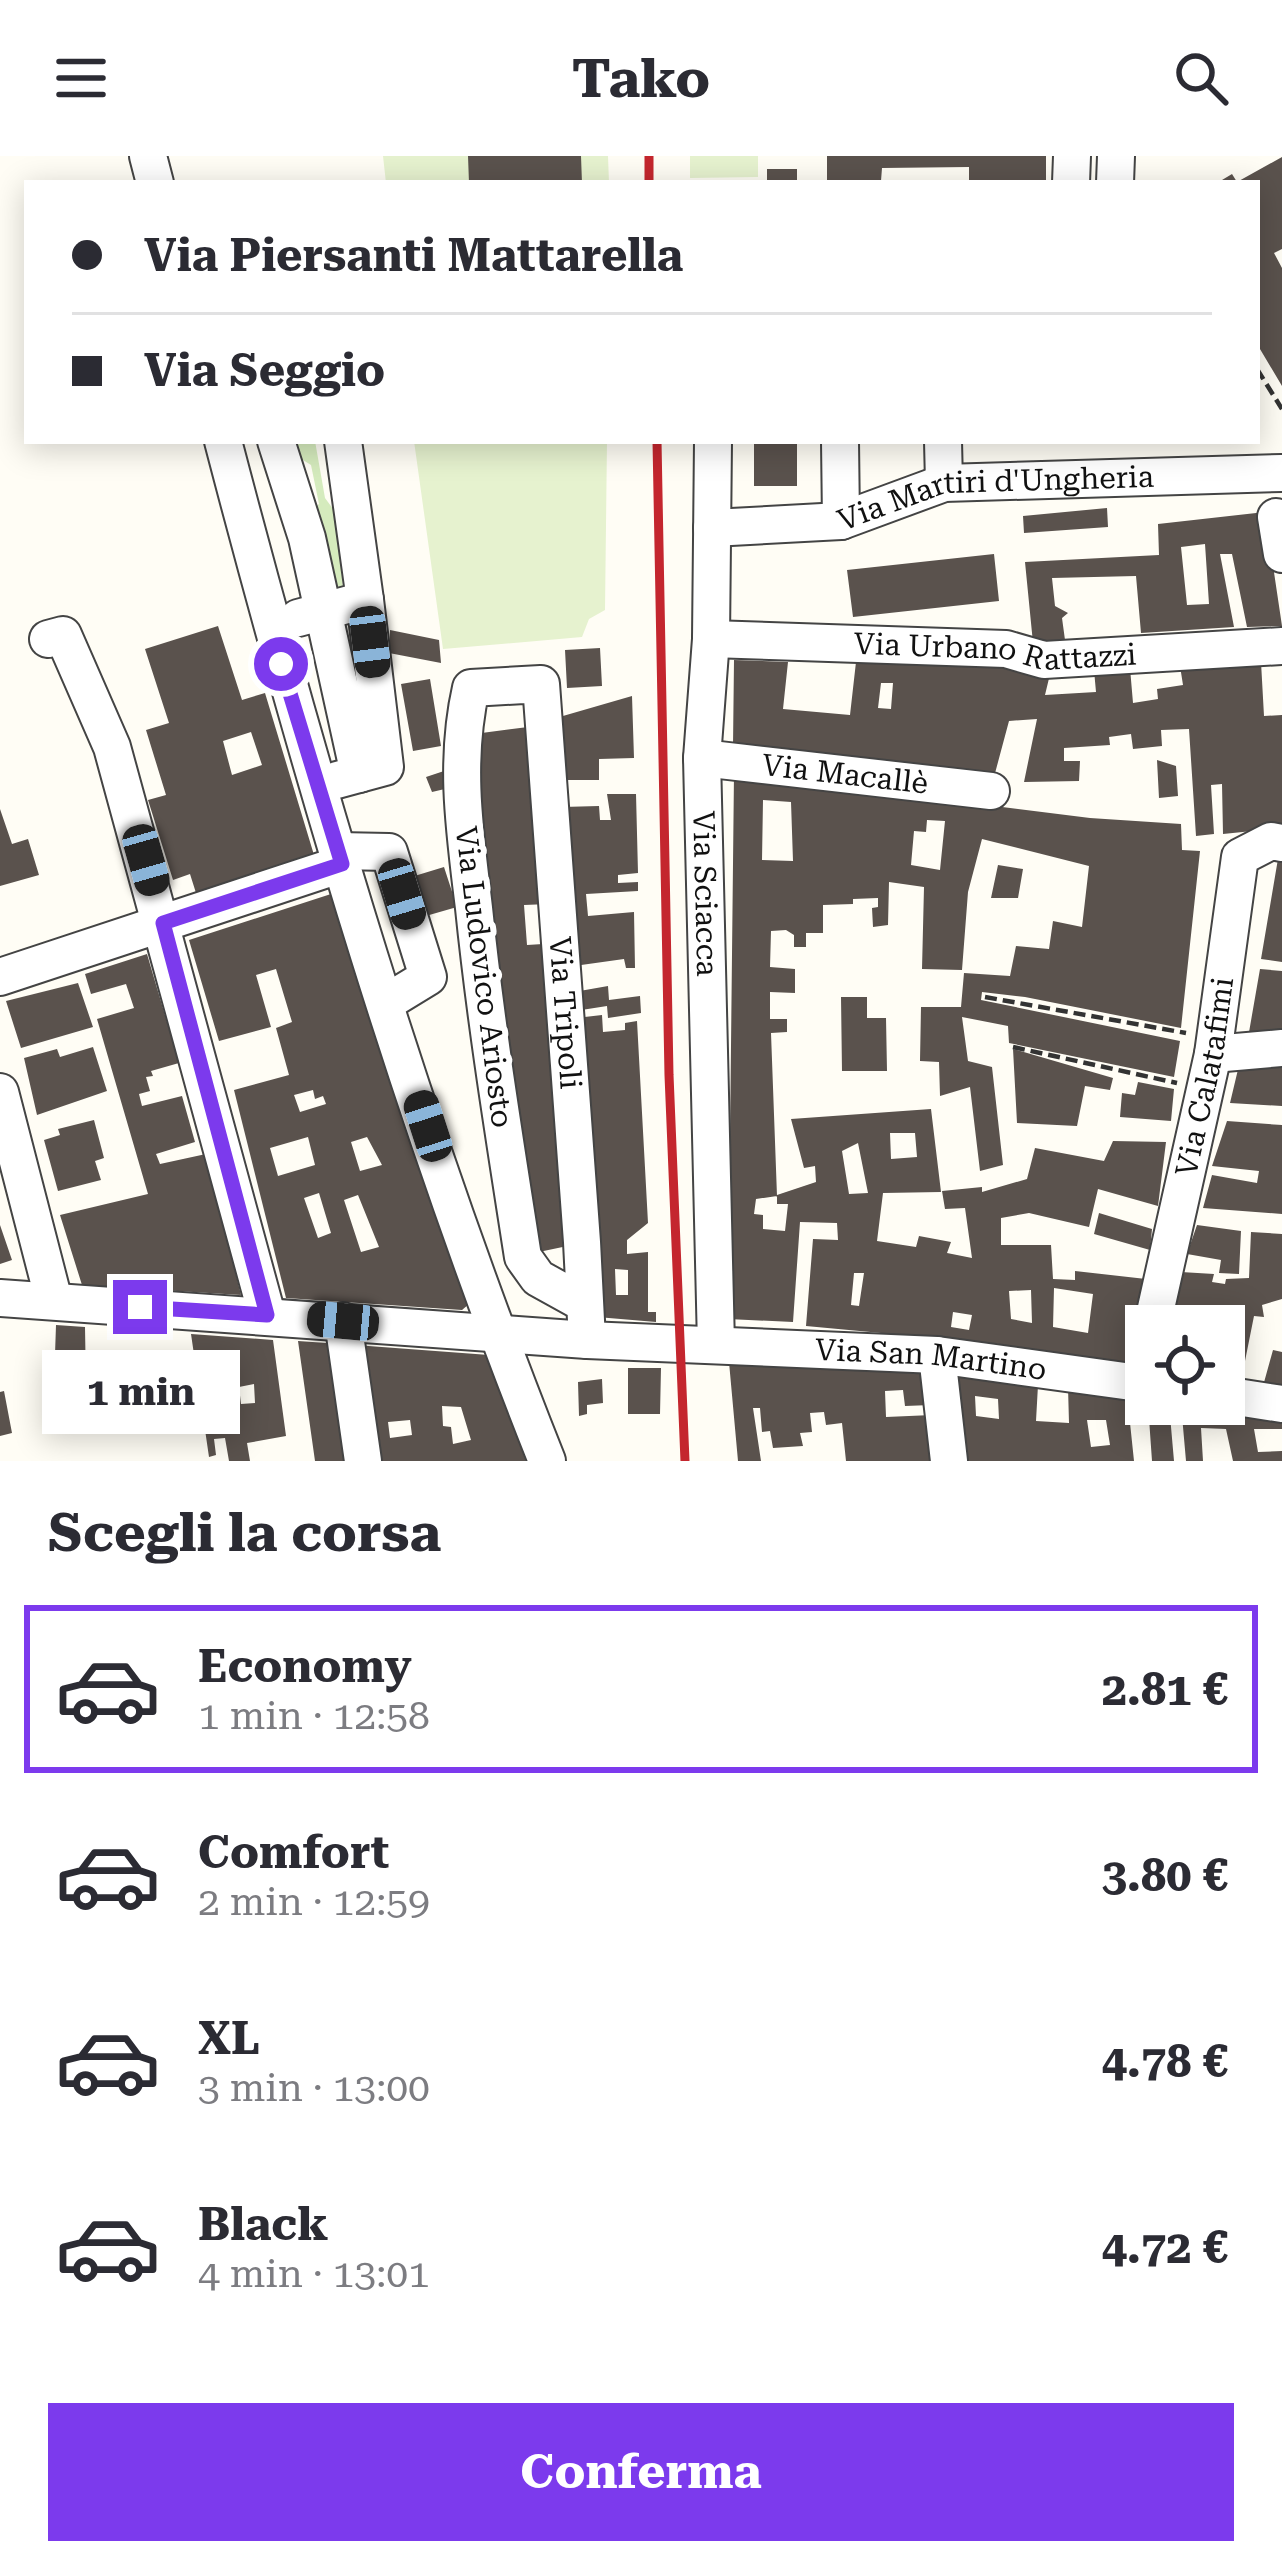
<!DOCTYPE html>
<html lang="it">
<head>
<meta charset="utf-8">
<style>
  body { margin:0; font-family:"Roboto Serif",serif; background:#f2f2f3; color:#2b2b33; height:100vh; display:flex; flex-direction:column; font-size:45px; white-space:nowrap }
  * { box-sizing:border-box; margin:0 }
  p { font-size:39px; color:#7c7c81 }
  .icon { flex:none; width:66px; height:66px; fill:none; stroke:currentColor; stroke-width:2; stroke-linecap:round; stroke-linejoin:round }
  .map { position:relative; height:1305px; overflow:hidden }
  .sheet { display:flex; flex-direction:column; background:#fff; flex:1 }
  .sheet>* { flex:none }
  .guide { position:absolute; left:24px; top:24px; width:1236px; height:264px; border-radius:0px; box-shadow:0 6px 30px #0003; display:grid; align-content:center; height:264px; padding:0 48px; background:#fff }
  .buttons { position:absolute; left:1125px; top:1149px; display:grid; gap:24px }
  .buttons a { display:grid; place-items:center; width:120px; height:120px; border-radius:0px; background:#fff; box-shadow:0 6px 30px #0003; font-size:60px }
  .end { position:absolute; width:54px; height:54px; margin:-27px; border:15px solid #7c3aed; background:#fff; box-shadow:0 0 0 6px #fff }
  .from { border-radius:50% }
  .bubble { position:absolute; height:84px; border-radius:0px; background:#fff; box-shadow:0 6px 30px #0003; font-size:39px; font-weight:700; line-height:84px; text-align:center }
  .car { position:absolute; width:36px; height:72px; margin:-36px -18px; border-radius:15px; box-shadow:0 0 9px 3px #0007; background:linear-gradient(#222 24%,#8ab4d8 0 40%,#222 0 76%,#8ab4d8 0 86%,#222 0) }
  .guide b { display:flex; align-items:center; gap:42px; height:114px; font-size:45px }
  .guide b+b { border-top:3px solid #e1e1e2 }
  .guide i { width:30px; height:30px; background:#2b2b33 }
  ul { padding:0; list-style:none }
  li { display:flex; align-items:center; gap:36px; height:168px; margin:0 24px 18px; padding:0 24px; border:6px solid transparent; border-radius:0px }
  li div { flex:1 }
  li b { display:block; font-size:45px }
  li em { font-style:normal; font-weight:700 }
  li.selected { border-color:#7c3aed }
  li>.icon { width:108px; height:108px; stroke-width:1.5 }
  h2 { padding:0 48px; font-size:54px; line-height:144px }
  .action { display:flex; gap:24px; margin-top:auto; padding:24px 48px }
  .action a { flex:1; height:138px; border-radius:0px; background:#7c3aed; color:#fff; font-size:48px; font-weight:700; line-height:138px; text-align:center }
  header { display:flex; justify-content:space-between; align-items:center; height:156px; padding:0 48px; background:#fff; font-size:54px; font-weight:700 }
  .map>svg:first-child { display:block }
  .green { fill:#d5ebbd }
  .pitch { fill:#e6f2cf }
  .building { fill:#5a524d; fill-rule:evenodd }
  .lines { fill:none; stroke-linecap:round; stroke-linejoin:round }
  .minor-casing { stroke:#444; stroke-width:40 }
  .path { stroke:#333; stroke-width:4.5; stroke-dasharray:12 6; stroke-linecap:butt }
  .minor { stroke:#fff; stroke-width:36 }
  .rail { stroke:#c4262e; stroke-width:9 }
  .route { stroke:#7c3aed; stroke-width:15 }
  .labels { text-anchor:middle; stroke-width:12; stroke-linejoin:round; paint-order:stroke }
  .street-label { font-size:30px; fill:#111; stroke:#fff }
</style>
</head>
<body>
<header><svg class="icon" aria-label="menu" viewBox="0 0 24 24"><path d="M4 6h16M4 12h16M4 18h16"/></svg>Tako<svg class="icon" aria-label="search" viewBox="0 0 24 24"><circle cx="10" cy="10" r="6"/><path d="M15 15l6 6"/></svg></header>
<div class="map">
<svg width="1282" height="1305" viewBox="0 0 1282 1305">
  <rect width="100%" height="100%" fill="#fffdf5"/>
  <!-- green -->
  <path class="green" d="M 291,285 L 315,285 L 325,342 L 336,357 L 343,432 L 332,429 L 311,355 L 319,348 L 311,309 L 295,299 Z"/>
  <!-- pitch -->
  <path class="pitch" d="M 383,0 L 608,0 L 609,27 L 386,27 Z
    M 690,0 L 758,0 L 758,21 L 690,22 Z
    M 414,285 L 607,285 L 605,454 L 589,463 L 582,481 L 443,493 Z"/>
  <!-- building -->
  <path class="building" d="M 468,0 L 581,0 L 582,27 L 469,27 Z
    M 827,0 L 1046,0 L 1046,27 L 969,27 L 969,11 L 882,12 L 881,25 L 827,26 Z
    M 1282,1 L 1282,93 L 1274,97 L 1282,112 L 1282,230 L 1257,188 L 1257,27 L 1217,27 L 1232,18 L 1237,26 Z
    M 767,13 L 797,13 L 797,26 L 767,26 Z
    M 754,285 L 797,285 L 797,330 L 754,330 Z
    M 1107,352 L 1108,371 L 1024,377 L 1023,360 Z
    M 1265,356 L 1282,470 L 1247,471 L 1232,398 L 1220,398 L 1234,471 L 1141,477 L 1136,420 L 1052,422 L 1055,450 L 1068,457 L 1062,462 L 1065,484 L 1033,487 L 1025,406 L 1159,399 L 1158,368 ZM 1205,388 L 1209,448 L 1187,449 L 1181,391 Z
    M 994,398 L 999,445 L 853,461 L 847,414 Z
    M 218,470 L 242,544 L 265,537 L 314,699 L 196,737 L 190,718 L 173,724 L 148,644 L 166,639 L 146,574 L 169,567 L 145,493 ZM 251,576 L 262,609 L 232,619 L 223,585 Z
    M 390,474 L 439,484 L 441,507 L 389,497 Z
    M 600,492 L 602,530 L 567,532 L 565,494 Z
    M 734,504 L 788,506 L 783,553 L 850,559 L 856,506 L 1051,514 L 1045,539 L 1096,536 L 1094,514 L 1130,512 L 1133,547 L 1158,543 L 1157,533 L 1183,529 L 1180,510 L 1261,506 L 1264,560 L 1282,559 L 1282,672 L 1223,678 L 1222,628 L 1211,629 L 1214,678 L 1196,680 L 1189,573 L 1161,574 L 1162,590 L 1133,593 L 1131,578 L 1109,581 L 1110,589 L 1064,592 L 1064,605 L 1080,605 L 1079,625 L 1024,626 L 1037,563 L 1009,565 L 994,621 L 733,590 ZM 881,527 L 893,527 L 891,553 L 878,552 Z
    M 430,523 L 441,590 L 413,595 L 401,528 Z
    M 632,540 L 634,602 L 599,603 L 599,624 L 561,624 L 556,562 Z
    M 536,570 L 549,748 L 524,749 L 527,789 L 543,788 L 577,1088 L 534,1097 L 501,908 L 474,578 Z
    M 1157,604 L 1176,610 L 1178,640 L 1159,642 Z
    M 447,614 L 449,632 L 432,636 L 426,621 Z
    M 734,617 L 1090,662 L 1181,668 L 1182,694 L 1200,695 L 1181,872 L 1025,841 L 982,836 L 981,844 L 1180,885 L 1174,921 L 1009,887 L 1008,870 L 962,861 L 968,905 L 992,911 L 1003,1009 L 980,1015 L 970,931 L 940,940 L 939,906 L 920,905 L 921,851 L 961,851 L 964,817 L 1010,820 L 1016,790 L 1049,793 L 1053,765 L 1082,771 L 1089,710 L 982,683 L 968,736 L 962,814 L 922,813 L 924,731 L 889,726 L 888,769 L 873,771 L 872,752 L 878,751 L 878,742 L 853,743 L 853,748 L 823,749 L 823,777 L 806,777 L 806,791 L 794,791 L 794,779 L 786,774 L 771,775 L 770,811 L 795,813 L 795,837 L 770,836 L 770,863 L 787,863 L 787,876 L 771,877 L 777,1040 L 756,1043 L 754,1058 L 763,1059 L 763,1073 L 785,1075 L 788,1048 L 777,1048 L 777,1039 L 816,1026 L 815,1010 L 804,1012 L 791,963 L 931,953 L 941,1036 L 883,1037 L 877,1085 L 916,1091 L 919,1080 L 951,1086 L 947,1097 L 972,1102 L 965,1052 L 945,1053 L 942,1035 L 982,1031 L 982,1036 L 1027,1023 L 1035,992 L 1104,1005 L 1113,985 L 1166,986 L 1158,1050 L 1098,1033 L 1089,1071 L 1029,1057 L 1001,1062 L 1001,1089 L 1051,1089 L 1053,1123 L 1075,1124 L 1075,1115 L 1146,1123 L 1131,1210 L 999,1188 L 806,1170 L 813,1083 L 838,1084 L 837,1067 L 800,1066 L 793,1166 L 728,1163 ZM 763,644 L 791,646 L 793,705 L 762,704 ZM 927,664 L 945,665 L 940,714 L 911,709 L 914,675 L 926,676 ZM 890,977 L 915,977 L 917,1001 L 891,1003 ZM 858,987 L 868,1037 L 849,1038 L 842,995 ZM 854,1117 L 864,1117 L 859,1150 L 851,1149 ZM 1054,1132 L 1093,1138 L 1088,1177 L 1053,1171 ZM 1031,1134 L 1032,1167 L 1011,1163 L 1009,1135 ZM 953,1156 L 972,1159 L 969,1174 L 951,1171 Z
    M 607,638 L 636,638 L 638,717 L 618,719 L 618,727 L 638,726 L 638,735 L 586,738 L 588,760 L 634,756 L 635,812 L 626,812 L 624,803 L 574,810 L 562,651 L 599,650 L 600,664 L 611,664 Z
    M 0,653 L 12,688 L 28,683 L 39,719 L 0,730 Z
    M 1280,691 L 1282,692 L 1282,806 L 1261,803 Z
    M 998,709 L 1023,713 L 1018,742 L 991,742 Z
    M 444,711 L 457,751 L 398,768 L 385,729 Z
    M 331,738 L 469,1148 L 462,1154 L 286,1142 L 234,934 L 289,919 L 276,872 L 292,866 L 276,813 L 256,819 L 271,871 L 219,885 L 189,784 ZM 313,934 L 315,943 L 323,940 L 326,948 L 300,956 L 294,939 ZM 308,981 L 315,1009 L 278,1020 L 270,992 ZM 367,981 L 382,1009 L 360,1015 L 351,986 ZM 319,1037 L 331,1077 L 318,1082 L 304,1042 ZM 358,1039 L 379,1091 L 361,1096 L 344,1044 Z
    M 147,798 L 179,907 L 151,915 L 153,920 L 146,921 L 150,935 L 139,938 L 142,950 L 182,940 L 195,986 L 156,998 L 160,1008 L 206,998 L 241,1139 L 82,1129 L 60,1059 L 148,1038 L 97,863 L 134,852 L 126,828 L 91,838 L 85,818 Z
    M 1260,813 L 1282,815 L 1282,880 L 1248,882 Z
    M 78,827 L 93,871 L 21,892 L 6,845 Z
    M 608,830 L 609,844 L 640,840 L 641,857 L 608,862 L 607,850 L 575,855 L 574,836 Z
    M 841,841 L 867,841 L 867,862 L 886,862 L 887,915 L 842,915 Z
    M 602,859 L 603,876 L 625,874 L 625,867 L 637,865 L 648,1067 L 627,1084 L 627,1098 L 648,1096 L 648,1156 L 656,1156 L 656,1166 L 597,1161 L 576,862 ZM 615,1113 L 628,1114 L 628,1139 L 616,1139 Z
    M 93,891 L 107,935 L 37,959 L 24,902 L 57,893 L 60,901 Z
    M 1013,893 L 1113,922 L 1110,934 L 1085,930 L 1077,970 L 1017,967 Z
    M 1282,900 L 1282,950 L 1230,947 L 1240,905 Z
    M 1138,926 L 1174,933 L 1171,965 L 1120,961 L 1122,937 L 1135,939 Z
    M 94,964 L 104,1002 L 95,1005 L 101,1024 L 58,1035 L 44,984 L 60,979 L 58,973 Z
    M 1227,965 L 1282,969 L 1282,1058 L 1203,1052 L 1212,1019 L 1257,1027 L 1259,1015 L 1212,1010 Z
    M 1099,1057 L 1152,1073 L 1150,1094 L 1094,1078 Z
    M 0,1069 L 12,1104 L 0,1108 Z
    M 1197,1069 L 1241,1075 L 1239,1118 L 1219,1117 L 1221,1104 L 1187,1098 Z
    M 1251,1076 L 1282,1078 L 1282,1143 L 1262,1149 L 1264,1161 L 1254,1160 L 1241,1225 L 1224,1223 L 1224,1170 L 1215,1170 L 1217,1161 L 1196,1160 L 1192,1170 L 1168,1170 L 1181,1116 L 1214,1118 L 1212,1126 L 1225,1128 L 1226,1123 L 1249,1122 Z
    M 56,1169 L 85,1171 L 86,1231 L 113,1229 L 119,1273 L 60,1273 L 54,1228 Z
    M 191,1178 L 273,1184 L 286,1280 L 247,1287 L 250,1305 L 229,1305 L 225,1282 L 214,1283 L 216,1299 L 209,1301 ZM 254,1228 L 255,1247 L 241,1248 L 239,1231 Z
    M 298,1185 L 341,1188 L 357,1305 L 315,1305 Z
    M 355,1189 L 489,1199 L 526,1305 L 371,1305 ZM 442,1250 L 461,1251 L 471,1284 L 453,1288 L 451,1271 L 443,1270 ZM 410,1264 L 412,1279 L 390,1282 L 388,1266 Z
    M 1273,1194 L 1282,1196 L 1282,1233 L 1263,1230 Z
    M 729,1206 L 926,1207 L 931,1249 L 905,1250 L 903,1234 L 885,1235 L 886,1261 L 932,1259 L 939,1305 L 846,1305 L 842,1267 L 826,1269 L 824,1256 L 810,1257 L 812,1276 L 800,1277 L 803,1290 L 773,1292 L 770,1275 L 762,1276 L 760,1252 L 753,1252 L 761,1305 L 738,1305 Z
    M 628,1212 L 661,1212 L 660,1258 L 628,1258 Z
    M 948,1217 L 1038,1229 L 1036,1265 L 1069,1267 L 1068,1231 L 1127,1238 L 1134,1305 L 960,1305 ZM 975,1240 L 998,1243 L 999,1263 L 976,1260 ZM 1087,1264 L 1106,1264 L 1110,1289 L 1091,1291 Z
    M 602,1223 L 603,1247 L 587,1249 L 587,1258 L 579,1260 L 578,1226 Z
    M 4,1235 L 12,1277 L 0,1280 L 0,1236 Z
    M 1148,1248 L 1169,1248 L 1174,1305 L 1152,1305 Z
    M 1181,1248 L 1282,1261 L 1282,1273 L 1254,1273 L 1258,1296 L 1282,1295 L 1282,1305 L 1233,1305 L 1226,1273 L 1201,1272 L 1203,1305 L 1186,1305 Z"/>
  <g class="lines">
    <defs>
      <g id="minor">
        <path d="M 148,0 L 155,27"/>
        <path d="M 1071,27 L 1072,0"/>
        <path d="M 1115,27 L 1116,0"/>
        <path d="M 223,285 C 313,629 415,974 547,1305"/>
        <path d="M 276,285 L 307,382 L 359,618"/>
        <path d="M 343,285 L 365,444"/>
        <path id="s1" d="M 713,285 L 711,483 L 702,602 L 716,1189"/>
        <path d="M 840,285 L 841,365"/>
        <path d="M 943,285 L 944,327"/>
        <path d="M 1276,361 L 1282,398"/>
        <path id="s2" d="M 712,372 L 841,365 L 944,327 L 1282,317"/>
        <path d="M 298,462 L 365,444 L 385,611 L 337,624"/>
        <path d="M 48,483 L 63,479 L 112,591 L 267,1159"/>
        <path id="s3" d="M 711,483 L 1006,493 L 1044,504 L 1282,490"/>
        <path id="s4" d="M 702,602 L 991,635"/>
        <path d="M 338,695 L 389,696 L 428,821 L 387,846"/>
        <path d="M 0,821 L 342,708"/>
        <path d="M 1213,898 L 1282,892"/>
        <path d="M 0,936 L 54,1145"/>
        <path id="s5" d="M 0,1142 L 587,1184 L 937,1199 L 1146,1228"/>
        <path id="s6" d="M 585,1148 L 538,1122 L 523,1101 C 505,985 486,869 474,752 C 465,677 454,607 471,532 L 541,528 L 582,1086 L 587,1184"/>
        <path d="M 343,1165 L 363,1305"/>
        <path id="s7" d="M 1152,1170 L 1213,898 L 1240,701 L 1271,685 L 1282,687"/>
        <path d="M 937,1199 L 949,1305"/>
        <path d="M 1224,1239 L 1282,1248"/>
      </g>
    </defs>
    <!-- minor casing -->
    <use href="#minor" class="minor-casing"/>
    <!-- path -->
    <path class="path" d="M 1257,213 L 1282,253
      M 985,841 L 1186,877
      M 1013,891 L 1177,927"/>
    <!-- minor -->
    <use href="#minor" class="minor"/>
    <!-- rail -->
    <path class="rail" d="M 649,0 L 649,27
      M 657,285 L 669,919 L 685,1305"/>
  </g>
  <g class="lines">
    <!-- route -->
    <path class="route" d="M 140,1151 L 267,1159 L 163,767 L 342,708 L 281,508"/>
  </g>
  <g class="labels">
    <!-- street labels -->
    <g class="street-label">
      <text dy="10" stroke="none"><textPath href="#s2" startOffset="288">Via Martiri d'Ungheria</textPath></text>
      <text dy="10" stroke="none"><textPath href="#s3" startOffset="285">Via Urbano Rattazzi</textPath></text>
      <text dy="10" stroke="none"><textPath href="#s4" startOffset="144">Via Macallè</textPath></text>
      <text dy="10" stroke="none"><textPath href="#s1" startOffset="453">Via Sciacca</textPath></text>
      <text transform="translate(484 821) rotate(83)" y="10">Via Ludovico Ariosto</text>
      <text dy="10" stroke="none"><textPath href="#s6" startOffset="1053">Via Tripoli</textPath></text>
      <text dy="10" stroke="none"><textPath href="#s7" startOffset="255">Via Calatafimi</textPath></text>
      <text dy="10" stroke="none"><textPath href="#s5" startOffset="933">Via San Martino</textPath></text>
    </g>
  </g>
</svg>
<div class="buttons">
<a><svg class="icon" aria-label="locate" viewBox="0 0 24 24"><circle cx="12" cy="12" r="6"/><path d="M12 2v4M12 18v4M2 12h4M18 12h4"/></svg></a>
</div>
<i class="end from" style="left:281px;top:508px"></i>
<i class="end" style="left:140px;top:1151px"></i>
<div class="bubble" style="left:42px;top:1194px;width:198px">1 min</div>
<i class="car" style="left:370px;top:486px;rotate:173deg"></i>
<i class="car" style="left:146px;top:704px;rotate:164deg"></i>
<i class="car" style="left:402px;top:738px;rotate:163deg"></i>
<i class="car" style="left:428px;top:970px;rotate:342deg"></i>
<i class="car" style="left:343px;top:1165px;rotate:275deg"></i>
<div class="guide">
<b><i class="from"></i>Via Piersanti Mattarella</b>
<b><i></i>Via Seggio</b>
</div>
</div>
<section class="sheet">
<h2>Scegli la corsa</h2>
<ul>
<li class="selected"><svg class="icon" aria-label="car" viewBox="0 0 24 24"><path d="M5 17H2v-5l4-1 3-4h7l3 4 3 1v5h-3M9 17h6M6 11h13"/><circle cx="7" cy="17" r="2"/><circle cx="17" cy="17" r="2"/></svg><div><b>Economy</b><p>1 min · 12:58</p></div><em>2.81 €</em></li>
<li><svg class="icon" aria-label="car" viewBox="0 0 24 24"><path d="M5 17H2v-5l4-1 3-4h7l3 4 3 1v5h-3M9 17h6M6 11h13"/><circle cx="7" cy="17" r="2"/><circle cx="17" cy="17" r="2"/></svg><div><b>Comfort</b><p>2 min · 12:59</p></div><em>3.80 €</em></li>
<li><svg class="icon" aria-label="car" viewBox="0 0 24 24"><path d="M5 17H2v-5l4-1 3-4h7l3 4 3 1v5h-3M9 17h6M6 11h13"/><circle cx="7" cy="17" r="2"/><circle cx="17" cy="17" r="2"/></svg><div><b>XL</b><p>3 min · 13:00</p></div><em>4.78 €</em></li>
<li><svg class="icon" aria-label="car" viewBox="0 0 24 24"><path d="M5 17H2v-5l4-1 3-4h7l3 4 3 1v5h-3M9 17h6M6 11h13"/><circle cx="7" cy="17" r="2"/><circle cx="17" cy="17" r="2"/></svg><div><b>Black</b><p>4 min · 13:01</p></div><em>4.72 €</em></li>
</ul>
<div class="action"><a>Conferma</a></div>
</section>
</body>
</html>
